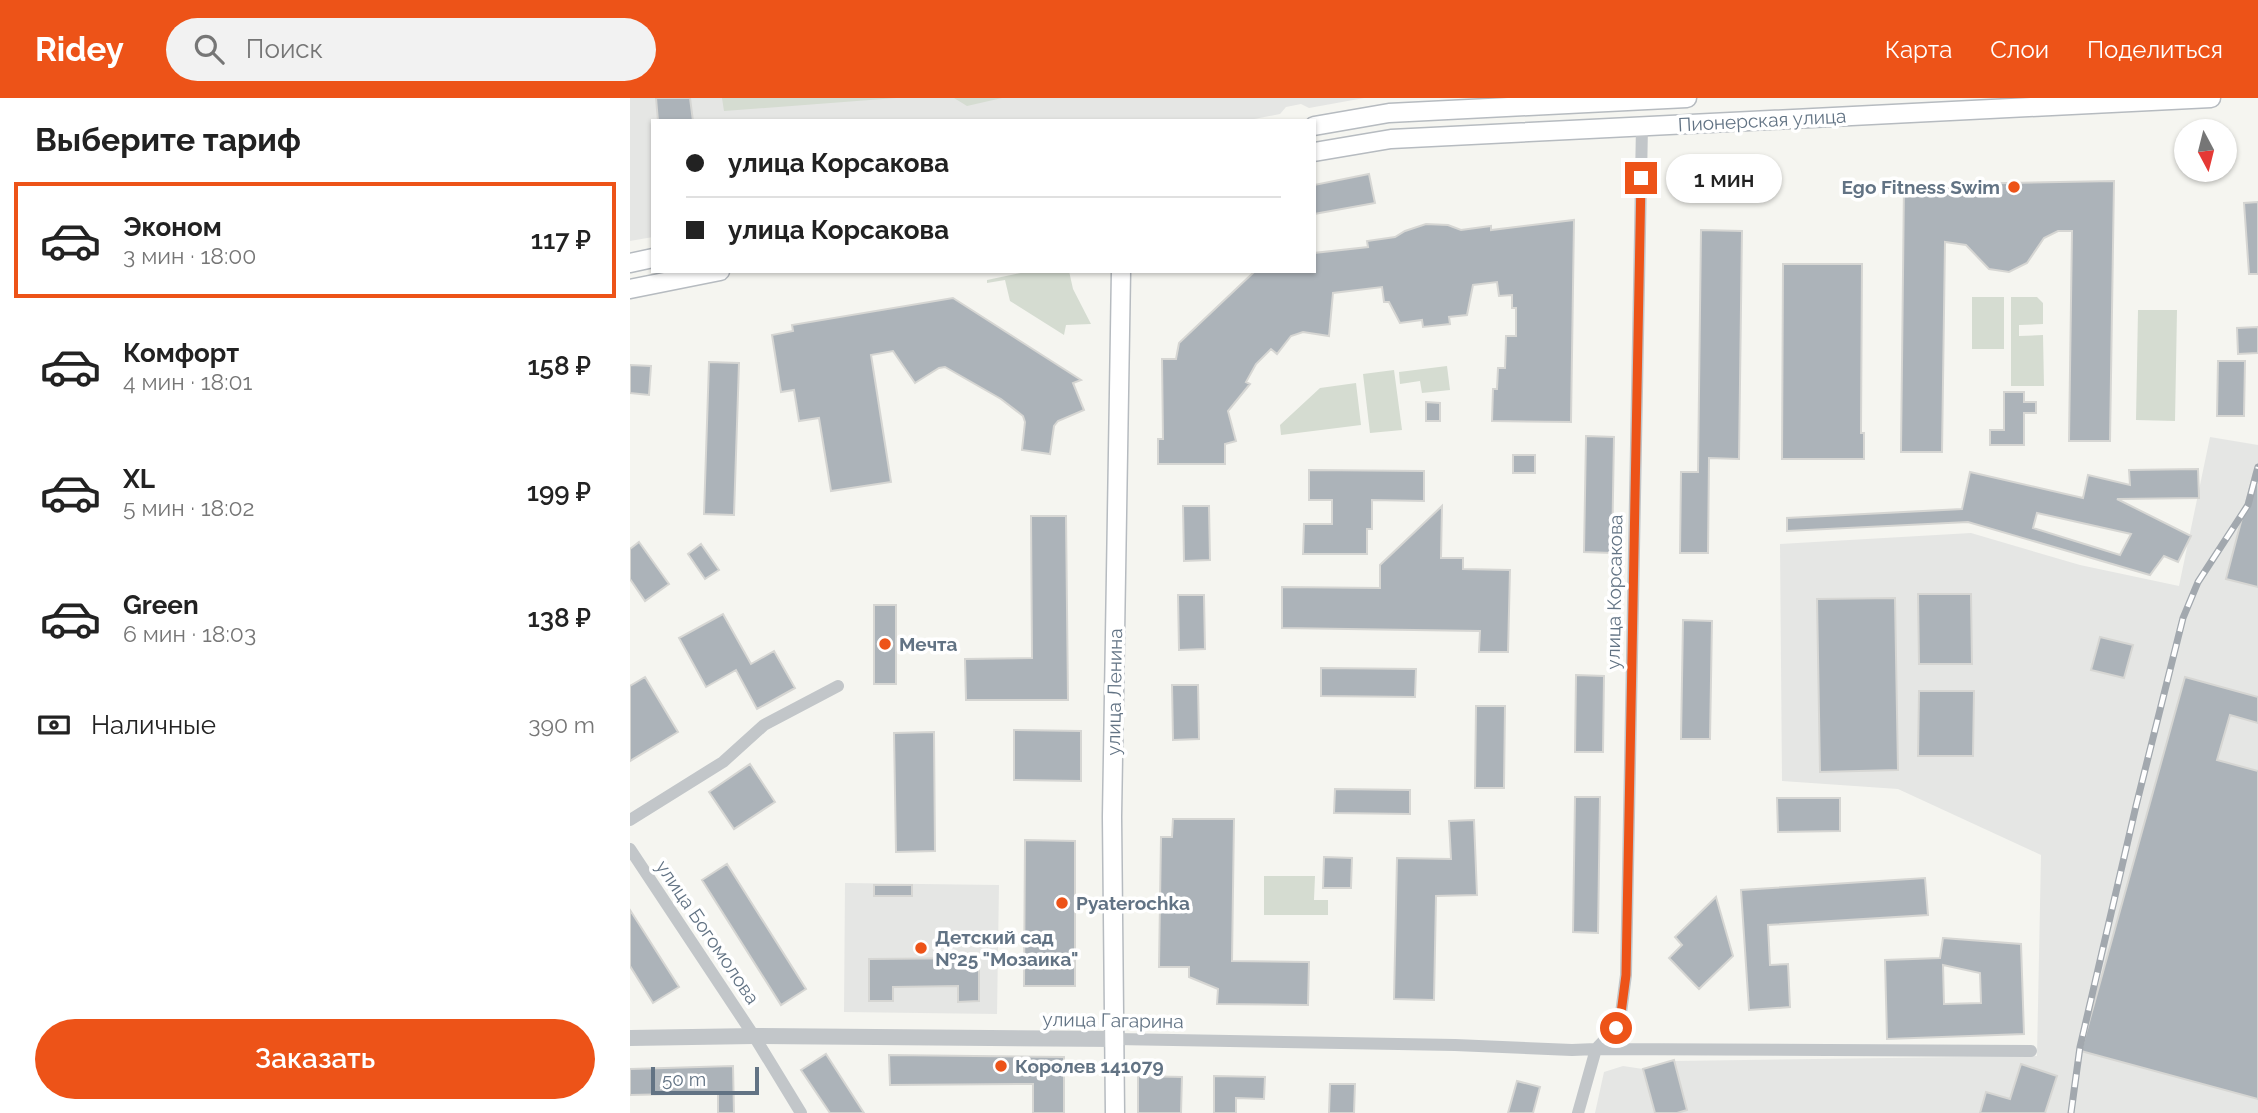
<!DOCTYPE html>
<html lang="ru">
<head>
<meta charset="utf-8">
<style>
  body { margin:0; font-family:Raleway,sans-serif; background:#f2f2f2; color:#222; height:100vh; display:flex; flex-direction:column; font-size:26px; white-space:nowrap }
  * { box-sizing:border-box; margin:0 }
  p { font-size:23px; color:#767676 }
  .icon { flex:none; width:38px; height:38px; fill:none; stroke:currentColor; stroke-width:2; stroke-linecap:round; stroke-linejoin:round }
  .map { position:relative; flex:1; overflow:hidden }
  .drawer { display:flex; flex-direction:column; background:#fff; width:630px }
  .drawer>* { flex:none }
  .top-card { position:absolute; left:21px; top:21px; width:665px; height:154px; border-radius:0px; box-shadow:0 2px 5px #0004; display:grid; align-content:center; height:154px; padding:0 35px; background:#fff }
  .needle { width:46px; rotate:173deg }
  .controls { position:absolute; left:1544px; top:21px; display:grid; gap:14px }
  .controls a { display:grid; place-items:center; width:63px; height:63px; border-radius:50%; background:#fff; box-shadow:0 2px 5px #0004; font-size:35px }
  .scale { position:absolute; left:21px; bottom:18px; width:108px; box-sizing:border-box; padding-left:7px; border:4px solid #627384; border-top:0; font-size:19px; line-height:24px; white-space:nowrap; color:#627384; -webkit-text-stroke:5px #fff; paint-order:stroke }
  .end { position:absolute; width:32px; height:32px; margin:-16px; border:9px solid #ed5318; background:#fff; box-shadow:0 0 0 4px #fff }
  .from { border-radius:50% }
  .bubble { position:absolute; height:49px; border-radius:24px; background:#fff; box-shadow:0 2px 5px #0004; font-size:23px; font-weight:600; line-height:49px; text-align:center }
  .top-card b { display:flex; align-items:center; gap:24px; height:66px; font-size:26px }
  .top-card b+b { border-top:2px solid #e0e0e0 }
  .top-card i { width:18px; height:18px; background:#222 }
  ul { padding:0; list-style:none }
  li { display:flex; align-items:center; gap:21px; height:116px; margin:0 14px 10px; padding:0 21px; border:4px solid transparent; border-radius:0px }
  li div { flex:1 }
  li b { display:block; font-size:26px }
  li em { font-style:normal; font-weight:600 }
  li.active { border-color:#ed5318 }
  li>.icon { width:63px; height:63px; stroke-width:1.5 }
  h2 { padding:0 35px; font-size:32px; line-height:84px }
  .pay { display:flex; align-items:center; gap:18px; height:77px; padding:0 35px; font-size:26px }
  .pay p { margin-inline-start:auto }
  .primary-button { display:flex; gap:14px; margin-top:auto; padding:14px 35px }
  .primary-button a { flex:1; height:80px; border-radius:42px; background:#ed5318; color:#fff; font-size:28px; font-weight:600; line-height:80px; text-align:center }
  header { display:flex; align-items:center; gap:42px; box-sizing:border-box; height:98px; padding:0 35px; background:#ed5318; color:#fff }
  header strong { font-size:33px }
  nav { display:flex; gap:38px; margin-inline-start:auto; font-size:24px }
  .search { width:490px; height:63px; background:#f2f2f2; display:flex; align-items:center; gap:18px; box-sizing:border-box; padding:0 24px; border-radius:38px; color:#767676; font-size:26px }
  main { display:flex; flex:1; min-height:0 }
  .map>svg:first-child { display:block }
  .built { fill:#e5e6e4 }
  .green { fill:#d5dcd1 }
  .building { fill:#acb3b9; stroke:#d6d6d3; stroke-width:2; fill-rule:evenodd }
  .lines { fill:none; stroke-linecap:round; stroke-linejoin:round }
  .secondary-casing { stroke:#b6bbc0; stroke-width:21 }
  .minor { stroke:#c2c6c9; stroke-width:12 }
  .tertiary { stroke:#c2c6c9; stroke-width:16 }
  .secondary { stroke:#fff; stroke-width:18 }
  .rail-casing { stroke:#a2a8ae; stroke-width:7 }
  .rail { stroke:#fff; stroke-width:4.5; stroke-dasharray:13; stroke-linecap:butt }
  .route { stroke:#ed5318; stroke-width:9 }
  .poi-dot { fill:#ed5318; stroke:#fff; stroke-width:2.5 }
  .labels { text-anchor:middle; stroke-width:7; stroke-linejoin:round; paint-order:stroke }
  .street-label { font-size:19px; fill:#627384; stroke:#fff }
  .poi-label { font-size:19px; font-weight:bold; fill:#627384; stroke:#fff; text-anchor:start }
</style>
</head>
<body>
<header>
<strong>Ridey</strong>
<div class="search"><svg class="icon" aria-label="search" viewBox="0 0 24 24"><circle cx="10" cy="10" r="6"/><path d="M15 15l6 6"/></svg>Поиск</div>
<nav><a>Карта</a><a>Слои</a><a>Поделиться</a></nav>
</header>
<main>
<section class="drawer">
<h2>Выберите тариф</h2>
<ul>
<li class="active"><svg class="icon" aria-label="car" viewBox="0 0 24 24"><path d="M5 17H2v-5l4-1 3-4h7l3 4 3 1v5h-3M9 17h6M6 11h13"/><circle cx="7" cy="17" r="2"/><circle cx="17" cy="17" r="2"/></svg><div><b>Эконом</b><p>3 мин · 18:00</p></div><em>117 ₽</em></li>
<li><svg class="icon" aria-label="car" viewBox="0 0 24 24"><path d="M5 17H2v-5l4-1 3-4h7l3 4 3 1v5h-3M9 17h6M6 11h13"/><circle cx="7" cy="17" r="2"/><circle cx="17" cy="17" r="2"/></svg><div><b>Комфорт</b><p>4 мин · 18:01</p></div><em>158 ₽</em></li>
<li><svg class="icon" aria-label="car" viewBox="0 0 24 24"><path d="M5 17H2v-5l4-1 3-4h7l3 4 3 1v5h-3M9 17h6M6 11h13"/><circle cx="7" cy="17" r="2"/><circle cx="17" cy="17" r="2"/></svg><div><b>XL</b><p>5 мин · 18:02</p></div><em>199 ₽</em></li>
<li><svg class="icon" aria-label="car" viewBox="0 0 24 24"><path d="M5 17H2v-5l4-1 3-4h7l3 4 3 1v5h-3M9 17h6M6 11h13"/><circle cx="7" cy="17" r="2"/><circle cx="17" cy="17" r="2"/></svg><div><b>Green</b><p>6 мин · 18:03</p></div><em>138 ₽</em></li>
</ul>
<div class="pay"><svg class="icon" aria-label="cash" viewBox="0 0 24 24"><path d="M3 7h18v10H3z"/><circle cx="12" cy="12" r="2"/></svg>Наличные<p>390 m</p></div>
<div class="primary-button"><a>Заказать</a></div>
</section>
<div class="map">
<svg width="1628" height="1015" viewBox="0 0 1628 1015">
  <rect width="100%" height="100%" fill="#f5f5f0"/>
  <!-- built -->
  <path class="built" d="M 0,0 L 734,0 L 679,10 L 671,6 L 656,9 L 650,16 L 614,23 L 23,23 L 23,139 L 0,143 Z
    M 1580,339 L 1628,347 L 1628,1015 L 965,1015 L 974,974 L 993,968 L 1013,971 L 1044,963 L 1407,958 L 1411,757 L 1268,691 L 1152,683 L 1150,446 L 1341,435 L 1450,467 L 1549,488 Z
    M 215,785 L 369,787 L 367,916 L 214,914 Z"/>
  <!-- green -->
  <path class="green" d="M 92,0 L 266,0 L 94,13 Z
    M 324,0 L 372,0 L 337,8 Z
    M 400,173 L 439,173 L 443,191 L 461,226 L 436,227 L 434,237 L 380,203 L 375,182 L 357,185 L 357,182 Z
    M 1342,199 L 1374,199 L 1374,251 L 1342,251 Z
    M 1381,199 L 1407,199 L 1413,205 L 1413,226 L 1389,227 L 1389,238 L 1413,237 L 1414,288 L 1381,288 Z
    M 1508,212 L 1547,212 L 1545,323 L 1506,322 Z
    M 817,268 L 820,292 L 792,295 L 790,283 L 770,286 L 769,274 Z
    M 764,272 L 772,332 L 740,335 L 733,276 Z
    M 726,285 L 731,327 L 651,337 L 650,327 L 690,290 Z
    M 634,778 L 685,778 L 684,802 L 698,802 L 698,817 L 634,817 Z"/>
  <!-- building -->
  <path class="building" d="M 26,0 L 60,0 L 63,23 L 28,23 Z
    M 739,76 L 745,105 L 684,116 L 684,87 Z
    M 1484,83 L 1480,343 L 1439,343 L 1442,133 L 1428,133 L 1414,140 L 1397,165 L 1379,174 L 1359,171 L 1336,147 L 1315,144 L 1312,354 L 1271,354 L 1274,87 Z
    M 1628,104 L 1628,176 L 1619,176 L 1614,105 Z
    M 944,122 L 941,324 L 862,323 L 863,291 L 867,291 L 868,270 L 875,270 L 876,238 L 886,238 L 886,210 L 882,210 L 882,197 L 869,198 L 867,184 L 843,187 L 837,217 L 819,219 L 820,226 L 793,229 L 792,222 L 770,225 L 759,204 L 754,204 L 752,189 L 703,195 L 699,238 L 673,234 L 661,238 L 647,256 L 641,251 L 626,266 L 616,284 L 620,286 L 598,313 L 606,343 L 595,346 L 595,366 L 528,366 L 528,341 L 533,341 L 532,261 L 546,261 L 549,245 L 625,173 L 684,173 L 684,155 L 738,149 L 737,143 L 765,139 L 775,133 L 796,126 L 818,127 L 831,132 L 861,128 L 861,132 Z
    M 1071,132 L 1112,133 L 1109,361 L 1079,360 L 1078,455 L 1050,455 L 1051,374 L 1068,374 Z
    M 1153,166 L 1232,166 L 1231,335 L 1234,335 L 1234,361 L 1152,361 Z
    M 323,200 L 451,282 L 443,285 L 454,312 L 428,323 L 424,328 L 420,356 L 392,352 L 395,324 L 393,318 L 371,301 L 315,269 L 309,270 L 285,285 L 263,253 L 241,257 L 261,384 L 201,393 L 189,320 L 169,323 L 164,292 L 151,294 L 142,237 L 163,233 L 162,227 Z
    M 1628,229 L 1628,255 L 1608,256 L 1607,230 Z
    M 1588,263 L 1615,263 L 1614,318 L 1587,318 Z
    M 79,264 L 109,265 L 104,417 L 74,416 Z
    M 0,267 L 21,268 L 19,297 L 0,295 Z
    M 1374,294 L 1394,294 L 1394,304 L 1406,304 L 1406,315 L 1394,315 L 1394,347 L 1360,347 L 1360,332 L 1374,332 Z
    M 796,304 L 810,305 L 810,323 L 796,323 Z
    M 956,338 L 984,339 L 982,455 L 954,454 Z
    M 883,357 L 905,357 L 905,375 L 883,375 Z
    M 1568,371 L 1569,400 L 1487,401 L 1561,438 L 1548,464 L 1534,458 L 1520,477 L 1338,424 L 1157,433 L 1157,420 L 1332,411 L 1340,374 L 1453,400 L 1458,377 L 1500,387 L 1499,372 ZM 1407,415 L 1501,436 L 1490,457 L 1403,430 Z
    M 679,372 L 794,373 L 794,403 L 742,402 L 742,431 L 737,431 L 737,456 L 673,456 L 674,426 L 702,426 L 702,402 L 679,402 Z
    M 1624,374 L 1628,375 L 1628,489 L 1596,481 Z
    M 553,408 L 579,408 L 580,462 L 554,463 Z
    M 812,408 L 811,460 L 833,460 L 833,471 L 880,472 L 878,554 L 849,554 L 850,533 L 652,530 L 652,489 L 750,490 L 750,467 Z
    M 401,418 L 436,418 L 438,602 L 336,602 L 335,561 L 402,560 Z
    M 9,444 L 39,486 L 15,503 L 0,481 L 0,451 Z
    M 71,446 L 89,472 L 75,481 L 58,456 Z
    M 1288,496 L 1341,496 L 1342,566 L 1289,566 Z
    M 548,497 L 574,497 L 575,551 L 549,552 Z
    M 1265,500 L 1268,672 L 1190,674 L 1187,501 Z
    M 244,507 L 266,507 L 266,586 L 244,586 Z
    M 93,516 L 121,566 L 144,553 L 165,590 L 127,611 L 106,572 L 76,589 L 49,540 Z
    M 1053,522 L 1082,523 L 1080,641 L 1051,641 Z
    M 1470,539 L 1503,547 L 1494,580 L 1461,572 Z
    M 691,570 L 786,571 L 785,599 L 691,598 Z
    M 946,577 L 974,578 L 973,654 L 945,654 Z
    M 15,579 L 48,634 L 0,663 L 0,588 Z
    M 1555,579 L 1628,599 L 1628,625 L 1600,617 L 1587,662 L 1628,673 L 1628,1001 L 1451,953 Z
    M 542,587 L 568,587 L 569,641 L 543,642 Z
    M 1289,593 L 1344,593 L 1343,658 L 1288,658 Z
    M 846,608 L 875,608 L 874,690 L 845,690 Z
    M 384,632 L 451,633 L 451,683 L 384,682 Z
    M 304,634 L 305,753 L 266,754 L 264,635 Z
    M 120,666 L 145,704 L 104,731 L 79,694 Z
    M 705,691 L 780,692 L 780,716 L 704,715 Z
    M 945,699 L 970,699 L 968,835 L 943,834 Z
    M 1147,700 L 1210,700 L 1210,733 L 1148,734 Z
    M 543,721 L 604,721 L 602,863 L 679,864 L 678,907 L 587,906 L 588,891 L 559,879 L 559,869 L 529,869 L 531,739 L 542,739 Z
    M 844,722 L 847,797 L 806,798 L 804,902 L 764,901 L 767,760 L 821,761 L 819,723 Z
    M 395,742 L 445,743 L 445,888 L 394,888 Z
    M 694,759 L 722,760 L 721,790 L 693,790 Z
    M 97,766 L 176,891 L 151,907 L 72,782 Z
    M 1295,780 L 1298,817 L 1138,827 L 1140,867 L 1158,866 L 1160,909 L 1119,912 L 1111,792 Z
    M 244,787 L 282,787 L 282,798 L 244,798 Z
    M 1086,799 L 1103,858 L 1069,891 L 1039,860 L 1052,847 L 1045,839 Z
    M 0,812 L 49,889 L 23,905 L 0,868 Z
    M 1313,840 L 1391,846 L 1394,936 L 1257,941 L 1255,862 L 1310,860 ZM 1313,867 L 1350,875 L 1351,905 L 1314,906 Z
    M 349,860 L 349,903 L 328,904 L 328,888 L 263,889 L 263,903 L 239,903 L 239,861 Z
    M 196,956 L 234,1015 L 200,1015 L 171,972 Z
    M 259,957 L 434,959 L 434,1015 L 403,1015 L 403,986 L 260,987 Z
    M 1044,962 L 1057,1012 L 1047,1015 L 1025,1015 L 1013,971 Z
    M 1391,966 L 1427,978 L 1415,1015 L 1350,1015 L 1356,994 L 1380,1001 Z
    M 103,968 L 104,1015 L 88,1015 L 88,995 L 0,997 L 0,971 Z
    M 508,978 L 552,979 L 551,1015 L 508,1015 Z
    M 584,978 L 635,979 L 634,1001 L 606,1000 L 606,1015 L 584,1015 Z
    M 887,983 L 910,989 L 903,1015 L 878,1015 Z
    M 700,986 L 725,986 L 724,1015 L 699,1015 Z"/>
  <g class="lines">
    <defs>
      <path id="secondary" d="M 684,28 L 759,15 L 1057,0
        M 684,54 L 761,41 L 1581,0
        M 0,165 L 23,160
        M 0,191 L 90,173
        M 485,1015 L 482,719 L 491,173"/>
    </defs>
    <!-- secondary casing -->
    <use href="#secondary" class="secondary-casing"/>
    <!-- minor -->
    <path class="minor" d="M 0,722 L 93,664 L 134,627 L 208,588
      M 0,751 L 124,938 L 171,1015
      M 486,941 L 825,947 L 942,952 L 966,951 L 1401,953
      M 948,1015 L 966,951 L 986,930 L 991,915 L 996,877 L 1012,28"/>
    <!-- tertiary -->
    <path class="tertiary" d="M 0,940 L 124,938 L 486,941"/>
    <!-- secondary -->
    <use href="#secondary" class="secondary"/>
    <defs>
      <path id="rail" d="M 1441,1015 L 1450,949 L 1506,708 L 1553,520 L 1568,484 L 1618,407 L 1628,369"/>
    </defs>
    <!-- rail casing -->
    <use href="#rail" class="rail-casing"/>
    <!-- rail -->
    <use href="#rail" class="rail"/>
  </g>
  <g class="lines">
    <!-- route -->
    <path class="route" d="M 986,930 L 991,915 L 996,877 L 1011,80"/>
  </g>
  <!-- markers -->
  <g class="poi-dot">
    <circle cx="1384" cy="89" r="7"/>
    <circle cx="255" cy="546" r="7"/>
    <circle cx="432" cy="805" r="7"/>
    <circle cx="291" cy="850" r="7"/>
    <circle cx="371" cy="968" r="7"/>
  </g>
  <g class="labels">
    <!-- street labels -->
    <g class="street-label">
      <text transform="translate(1132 22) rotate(-3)" y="7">Пионерская улица</text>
      <text transform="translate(984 494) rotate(-89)" y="7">улица Корсакова</text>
      <text transform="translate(484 594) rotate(-89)" y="7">улица Ленина</text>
      <text transform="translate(78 834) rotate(56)" y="7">улица Богомолова</text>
      <text transform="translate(483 922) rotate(1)" y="7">улица Гагарина</text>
    </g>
    <!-- poi labels -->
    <g class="poi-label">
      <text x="1370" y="96" text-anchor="end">Ego Fitness Swim</text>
      <text x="269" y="553">Мечта</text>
      <text x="446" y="812">Pyaterochka</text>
      <text x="305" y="846">Детский сад<tspan x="305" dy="22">№25 "Мозаика"</tspan></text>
      <text x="385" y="975">Королев 141079</text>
    </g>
  </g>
</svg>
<div class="controls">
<a><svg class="needle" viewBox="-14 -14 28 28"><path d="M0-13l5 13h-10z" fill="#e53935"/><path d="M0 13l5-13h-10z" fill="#767676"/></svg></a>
</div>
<div class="scale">50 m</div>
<i class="end from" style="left:986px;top:930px"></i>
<i class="end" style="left:1011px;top:80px"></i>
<div class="bubble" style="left:1036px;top:56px;width:116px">1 мин</div>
<div class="top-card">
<b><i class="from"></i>улица Корсакова</b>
<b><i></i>улица Корсакова</b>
</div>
</div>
</main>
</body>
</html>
